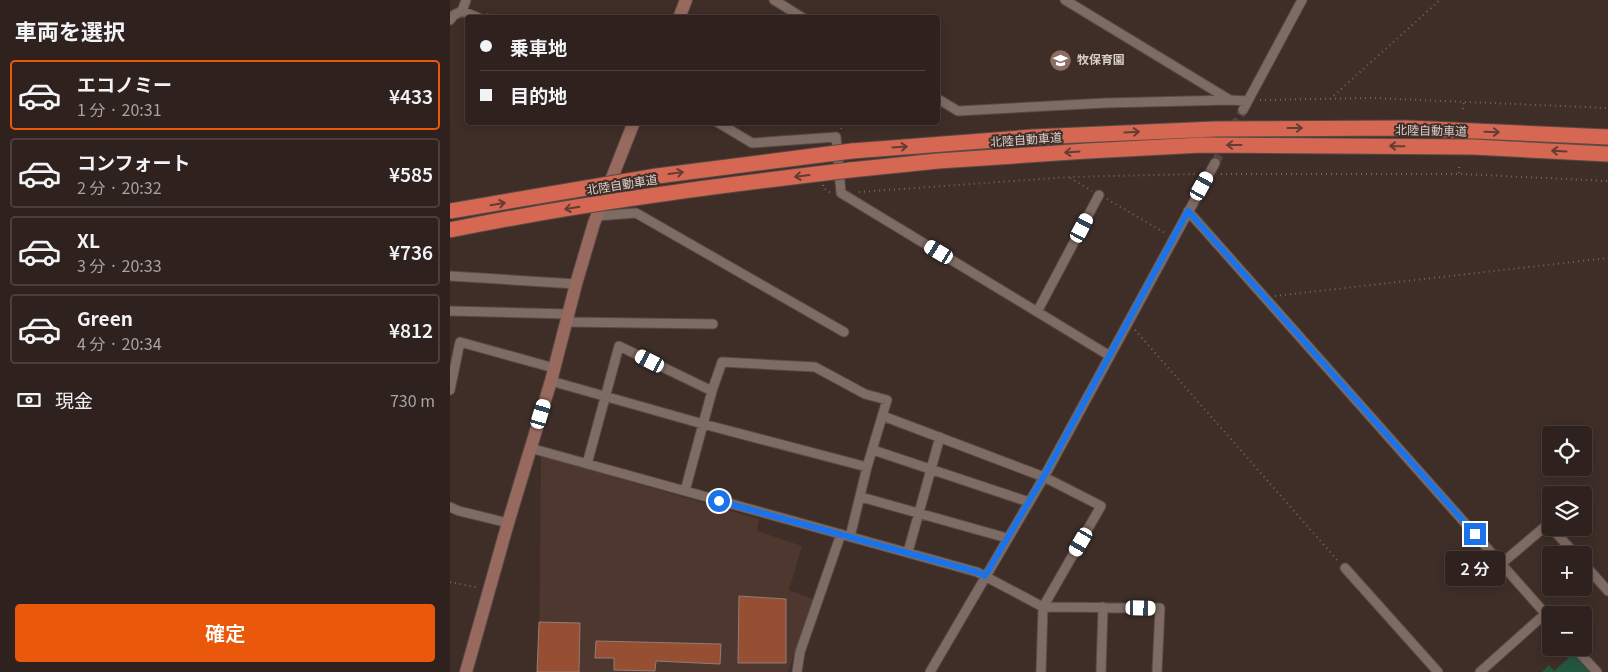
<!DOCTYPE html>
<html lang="ja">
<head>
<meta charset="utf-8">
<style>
  body { margin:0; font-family:Georgia,"Noto Sans JP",serif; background:#3b2f2b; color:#f1f3f6; height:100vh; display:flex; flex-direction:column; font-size:19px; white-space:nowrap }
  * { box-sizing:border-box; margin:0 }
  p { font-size:16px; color:#a7a4a4 }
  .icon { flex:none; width:28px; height:28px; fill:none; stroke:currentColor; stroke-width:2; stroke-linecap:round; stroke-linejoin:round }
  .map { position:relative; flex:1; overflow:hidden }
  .drawer { display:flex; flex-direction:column; background:#2f221e; width:450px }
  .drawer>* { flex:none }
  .guide { position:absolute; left:15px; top:15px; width:475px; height:110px; border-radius:5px; box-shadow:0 2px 12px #0003,0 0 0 1px #4a3f3c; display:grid; align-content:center; height:110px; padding:0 15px; background:#2f221e }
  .buttons { position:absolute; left:1092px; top:426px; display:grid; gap:10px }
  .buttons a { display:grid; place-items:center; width:50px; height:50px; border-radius:5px; background:#2f221e; box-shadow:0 2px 12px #0003,0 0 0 1px #4a3f3c; font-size:25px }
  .end { position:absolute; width:22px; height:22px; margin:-11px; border:6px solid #1a73e8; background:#fff; box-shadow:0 0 0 2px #fff }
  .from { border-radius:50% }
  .bubble { position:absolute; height:35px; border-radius:5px; background:#2f221e; box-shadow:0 2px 12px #0003,0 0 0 1px #4a3f3c; font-size:16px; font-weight:600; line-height:35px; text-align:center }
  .car { position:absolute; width:15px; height:30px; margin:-15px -8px; border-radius:6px; box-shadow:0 0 4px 1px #0007; background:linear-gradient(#fff 24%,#345 0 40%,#fff 0 76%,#345 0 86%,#fff 0) }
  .guide b { display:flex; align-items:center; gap:18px; height:48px; font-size:19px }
  .guide b+b { border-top:1px solid #4a3f3c }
  .guide i { width:12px; height:12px; background:#f1f3f6 }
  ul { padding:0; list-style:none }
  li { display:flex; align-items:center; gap:15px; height:70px; margin:0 10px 8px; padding:0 5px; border:2px solid #4a3f3c; border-radius:5px }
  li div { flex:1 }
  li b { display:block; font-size:19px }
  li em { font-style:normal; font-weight:600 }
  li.on { border-color:#ea580c }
  li>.icon { width:45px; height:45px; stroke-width:1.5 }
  h2 { padding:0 15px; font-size:22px; line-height:60px }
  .pay { display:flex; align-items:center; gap:12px; height:55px; padding:0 15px; font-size:19px }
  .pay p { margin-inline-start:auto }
  .primary-button { display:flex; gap:10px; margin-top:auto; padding:10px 15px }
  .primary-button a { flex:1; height:58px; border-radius:5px; background:#ea580c; color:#fff; font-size:20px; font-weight:600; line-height:58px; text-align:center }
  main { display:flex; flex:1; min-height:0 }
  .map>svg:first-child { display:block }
  .built { fill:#4e372f }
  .green { fill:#235740 }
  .building { fill:#974f33; stroke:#917d76 }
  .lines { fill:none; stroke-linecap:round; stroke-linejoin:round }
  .street-tunnel { stroke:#564640; stroke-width:9; stroke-dasharray:9 4.5; stroke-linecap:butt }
  .street-casing { stroke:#584a44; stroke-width:11 }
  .secondary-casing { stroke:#584a44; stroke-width:14 }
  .highway-casing { stroke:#584a44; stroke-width:17 }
  .path { stroke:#746560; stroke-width:2; stroke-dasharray:1 4; stroke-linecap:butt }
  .street { stroke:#7e6b64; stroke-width:9 }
  .secondary { stroke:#986a5f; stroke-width:12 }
  .highway { stroke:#d56753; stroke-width:15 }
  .highway-bridge-casing { stroke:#584a44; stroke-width:17; stroke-linecap:butt }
  .highway-bridge { stroke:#d56753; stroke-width:15 }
  .oneway { stroke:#643c33 }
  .route { stroke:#1a73e8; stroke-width:6 }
  .labels { text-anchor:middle; stroke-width:4; stroke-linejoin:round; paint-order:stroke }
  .poi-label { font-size:12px; font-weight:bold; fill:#dacfcb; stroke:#3f2e28; text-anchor:start }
  .street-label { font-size:12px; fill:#dacfcb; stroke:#3f2e28 }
</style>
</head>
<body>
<main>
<section class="drawer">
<h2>車両を選択</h2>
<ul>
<li class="on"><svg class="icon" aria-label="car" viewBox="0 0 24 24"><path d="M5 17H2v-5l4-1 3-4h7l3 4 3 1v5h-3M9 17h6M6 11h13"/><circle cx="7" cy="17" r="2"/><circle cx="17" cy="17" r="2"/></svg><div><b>エコノミー</b><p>1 分 · 20:31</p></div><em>¥433</em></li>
<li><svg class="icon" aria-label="car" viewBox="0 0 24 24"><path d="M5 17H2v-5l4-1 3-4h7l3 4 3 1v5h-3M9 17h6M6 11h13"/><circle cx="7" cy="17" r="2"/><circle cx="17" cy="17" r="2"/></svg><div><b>コンフォート</b><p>2 分 · 20:32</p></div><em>¥585</em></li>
<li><svg class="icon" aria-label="car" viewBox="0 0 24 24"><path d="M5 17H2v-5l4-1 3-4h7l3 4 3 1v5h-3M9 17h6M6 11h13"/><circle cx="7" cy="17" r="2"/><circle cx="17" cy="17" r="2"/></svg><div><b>XL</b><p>3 分 · 20:33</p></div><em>¥736</em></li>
<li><svg class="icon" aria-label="car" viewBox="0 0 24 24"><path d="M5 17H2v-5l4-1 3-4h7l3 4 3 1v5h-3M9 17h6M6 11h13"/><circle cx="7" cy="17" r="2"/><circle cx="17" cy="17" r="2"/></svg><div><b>Green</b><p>4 分 · 20:34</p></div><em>¥812</em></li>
</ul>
<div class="pay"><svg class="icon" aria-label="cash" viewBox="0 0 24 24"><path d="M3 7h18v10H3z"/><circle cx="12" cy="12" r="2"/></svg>現金<p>730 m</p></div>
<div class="primary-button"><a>確定</a></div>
</section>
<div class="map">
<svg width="1158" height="672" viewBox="0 0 1158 672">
  <rect width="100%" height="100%" fill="#3f2e28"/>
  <!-- built -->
  <path class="built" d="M 91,456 L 309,519 L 307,531 L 352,546 L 339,590 L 363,599 L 338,672 L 89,672 Z"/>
  <!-- green -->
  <path class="green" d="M 1123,654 L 1139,672 L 1092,672 L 1099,665 L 1104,671 Z"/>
  <!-- building -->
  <path class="building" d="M 289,596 L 336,599 L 336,663 L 288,663 Z
    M 89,622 L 130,623 L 129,672 L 87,672 Z
    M 146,641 L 271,644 L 270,664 L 206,661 L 205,671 L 164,670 L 164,658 L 145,658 Z"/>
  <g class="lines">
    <!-- street-tunnel -->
    <path class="street-tunnel" d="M 765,163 L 793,110"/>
    <defs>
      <path id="street" d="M 324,0 L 353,18
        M 615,0 L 780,100
        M 12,11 L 16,0
        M 0,20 L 4,15 L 12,11 L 29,18
        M 488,99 L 508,111 L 655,103 L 780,100 L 797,101
        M 793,110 L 852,0
        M 267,122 L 302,143 L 386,137 L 391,193 L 660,356
        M 738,211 L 1101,620
        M 147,216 L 186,213 L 394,332
        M 0,276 L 126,284
        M 0,311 L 118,314
        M 587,312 L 649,195
        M 116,322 L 263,324
        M 101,381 L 253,424 L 417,467
        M 0,390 L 10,342 L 104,368
        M 433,416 L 594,477 L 651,506 L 593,607 L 591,672
        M 80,448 L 527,572 L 593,607 L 710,608 L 707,672
        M 423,450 L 579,502
        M 137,464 L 169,346 L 262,391
        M 235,491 L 262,391 L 272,362 L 365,367 L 415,394 L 437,400 L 417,467 L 400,537
        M 411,497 L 557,538
        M 0,507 L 9,511 L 58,523
        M 458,552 L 490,437
        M 1051,564 L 1098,524 L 1126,555
        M 1134,564 L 1158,591
        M 895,568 L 988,672
        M 1125,648 L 1147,672
        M 347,672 L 350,652 L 391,534
        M 480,672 L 594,477 L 765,163
        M 651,672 L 653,607
        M 1030,672 L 1095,614"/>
      <path id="secondary" d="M 229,18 L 236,0
        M 16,672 L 58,523 L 101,381 L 126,284 L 144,223 L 184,122"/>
      <path id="highway" d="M 402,151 L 583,137 L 765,129 L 957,128 L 1158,137
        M 400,170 L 488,161 L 637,151 L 752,145 L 1023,147 L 1158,154"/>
    </defs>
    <!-- street casing -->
    <use href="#street" class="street-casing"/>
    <!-- secondary casing -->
    <use href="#secondary" class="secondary-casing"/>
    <!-- highway casing -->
    <use href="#highway" class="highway-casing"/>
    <!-- path -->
    <path class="path" d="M 37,14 L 46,18
      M 880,99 L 990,0
      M 810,100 L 923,98 L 1158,108
      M 1013,109 L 1014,102
      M 488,113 L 493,113
      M 391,129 L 394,124 L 406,122
      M 1009,173 L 1009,163
      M 771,174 L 1009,174 L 1158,181
      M 620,178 L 642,191
      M 373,185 L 373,188 L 381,193
      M 409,192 L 619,177 L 748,174
      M 657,199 L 715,233
      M 825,296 L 1158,258
      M 685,330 L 888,561
      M 0,582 L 29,588"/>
    <!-- street -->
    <use href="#street" class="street"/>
    <!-- secondary -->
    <use href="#secondary" class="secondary"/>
    <!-- highway -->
    <use href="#highway" class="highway"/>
    <defs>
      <path id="highway-bridge" d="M 0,211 L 207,176 L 402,151
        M 0,230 C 132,203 266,186 400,170"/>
    </defs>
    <!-- highway-bridge casing -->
    <use href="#highway-bridge" class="highway-bridge-casing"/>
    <!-- highway-bridge -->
    <use href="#highway-bridge" class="highway-bridge"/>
  </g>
  <!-- one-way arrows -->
  <defs><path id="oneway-shaft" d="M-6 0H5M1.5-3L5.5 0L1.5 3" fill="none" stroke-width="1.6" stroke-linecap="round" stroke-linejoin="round" transform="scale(1.25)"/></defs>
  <g class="oneway">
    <use href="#oneway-shaft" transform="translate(845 128)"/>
    <use href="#oneway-shaft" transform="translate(682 132) rotate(-3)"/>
    <use href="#oneway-shaft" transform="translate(1042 132) rotate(2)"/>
    <use href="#oneway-shaft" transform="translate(784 145) rotate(180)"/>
    <use href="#oneway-shaft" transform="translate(947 146) rotate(-179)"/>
    <use href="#oneway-shaft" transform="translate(450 147) rotate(-4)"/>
    <use href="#oneway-shaft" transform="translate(1109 151) rotate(-177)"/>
    <use href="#oneway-shaft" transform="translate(622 152) rotate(176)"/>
    <use href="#oneway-shaft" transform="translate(226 173) rotate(-8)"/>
    <use href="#oneway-shaft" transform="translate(352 176) rotate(173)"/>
    <use href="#oneway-shaft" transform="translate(48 204) rotate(-9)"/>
    <use href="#oneway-shaft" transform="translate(122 208) rotate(171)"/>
  </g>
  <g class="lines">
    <!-- route -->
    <path class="route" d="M 269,501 L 527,572 L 535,576 L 594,476 L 738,211 L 1025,534"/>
  </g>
  <!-- icons -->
  <defs>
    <symbol id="school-disc" viewBox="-11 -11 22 22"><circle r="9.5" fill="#8d6e63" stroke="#3f2e28"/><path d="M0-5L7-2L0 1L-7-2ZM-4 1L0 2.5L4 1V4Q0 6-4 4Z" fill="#fff"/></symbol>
  </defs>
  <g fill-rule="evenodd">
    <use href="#school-disc" x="598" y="48" width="25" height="25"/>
  </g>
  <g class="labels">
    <!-- poi labels -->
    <g class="poi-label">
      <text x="627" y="64">牧保育園</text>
    </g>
    <!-- street labels -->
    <g class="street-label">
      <text transform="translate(981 131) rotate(1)" y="4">北陸自動車道</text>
      <text transform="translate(576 140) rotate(-4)" y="4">北陸自動車道</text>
      <text transform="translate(172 185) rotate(-9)" y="4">北陸自動車道</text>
    </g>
  </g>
</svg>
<div class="buttons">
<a><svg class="icon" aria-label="locate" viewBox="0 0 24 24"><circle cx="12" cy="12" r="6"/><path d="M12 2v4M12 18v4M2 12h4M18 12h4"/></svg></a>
<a><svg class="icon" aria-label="layers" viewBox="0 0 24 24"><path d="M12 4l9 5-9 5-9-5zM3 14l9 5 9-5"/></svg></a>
<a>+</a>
<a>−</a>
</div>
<i class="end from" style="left:269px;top:501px"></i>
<i class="end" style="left:1025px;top:534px"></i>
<div class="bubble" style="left:995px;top:551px;width:60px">2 分</div>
<i class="car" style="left:752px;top:186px;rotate:29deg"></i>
<i class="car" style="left:632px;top:228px;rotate:28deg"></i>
<i class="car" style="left:489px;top:252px;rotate:301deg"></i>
<i class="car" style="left:200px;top:361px;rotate:297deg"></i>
<i class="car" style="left:91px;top:414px;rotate:17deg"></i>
<i class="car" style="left:631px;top:542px;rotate:210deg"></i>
<i class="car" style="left:691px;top:608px;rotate:91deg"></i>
<div class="guide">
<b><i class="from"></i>乗車地</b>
<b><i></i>目的地</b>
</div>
</div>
</main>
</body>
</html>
